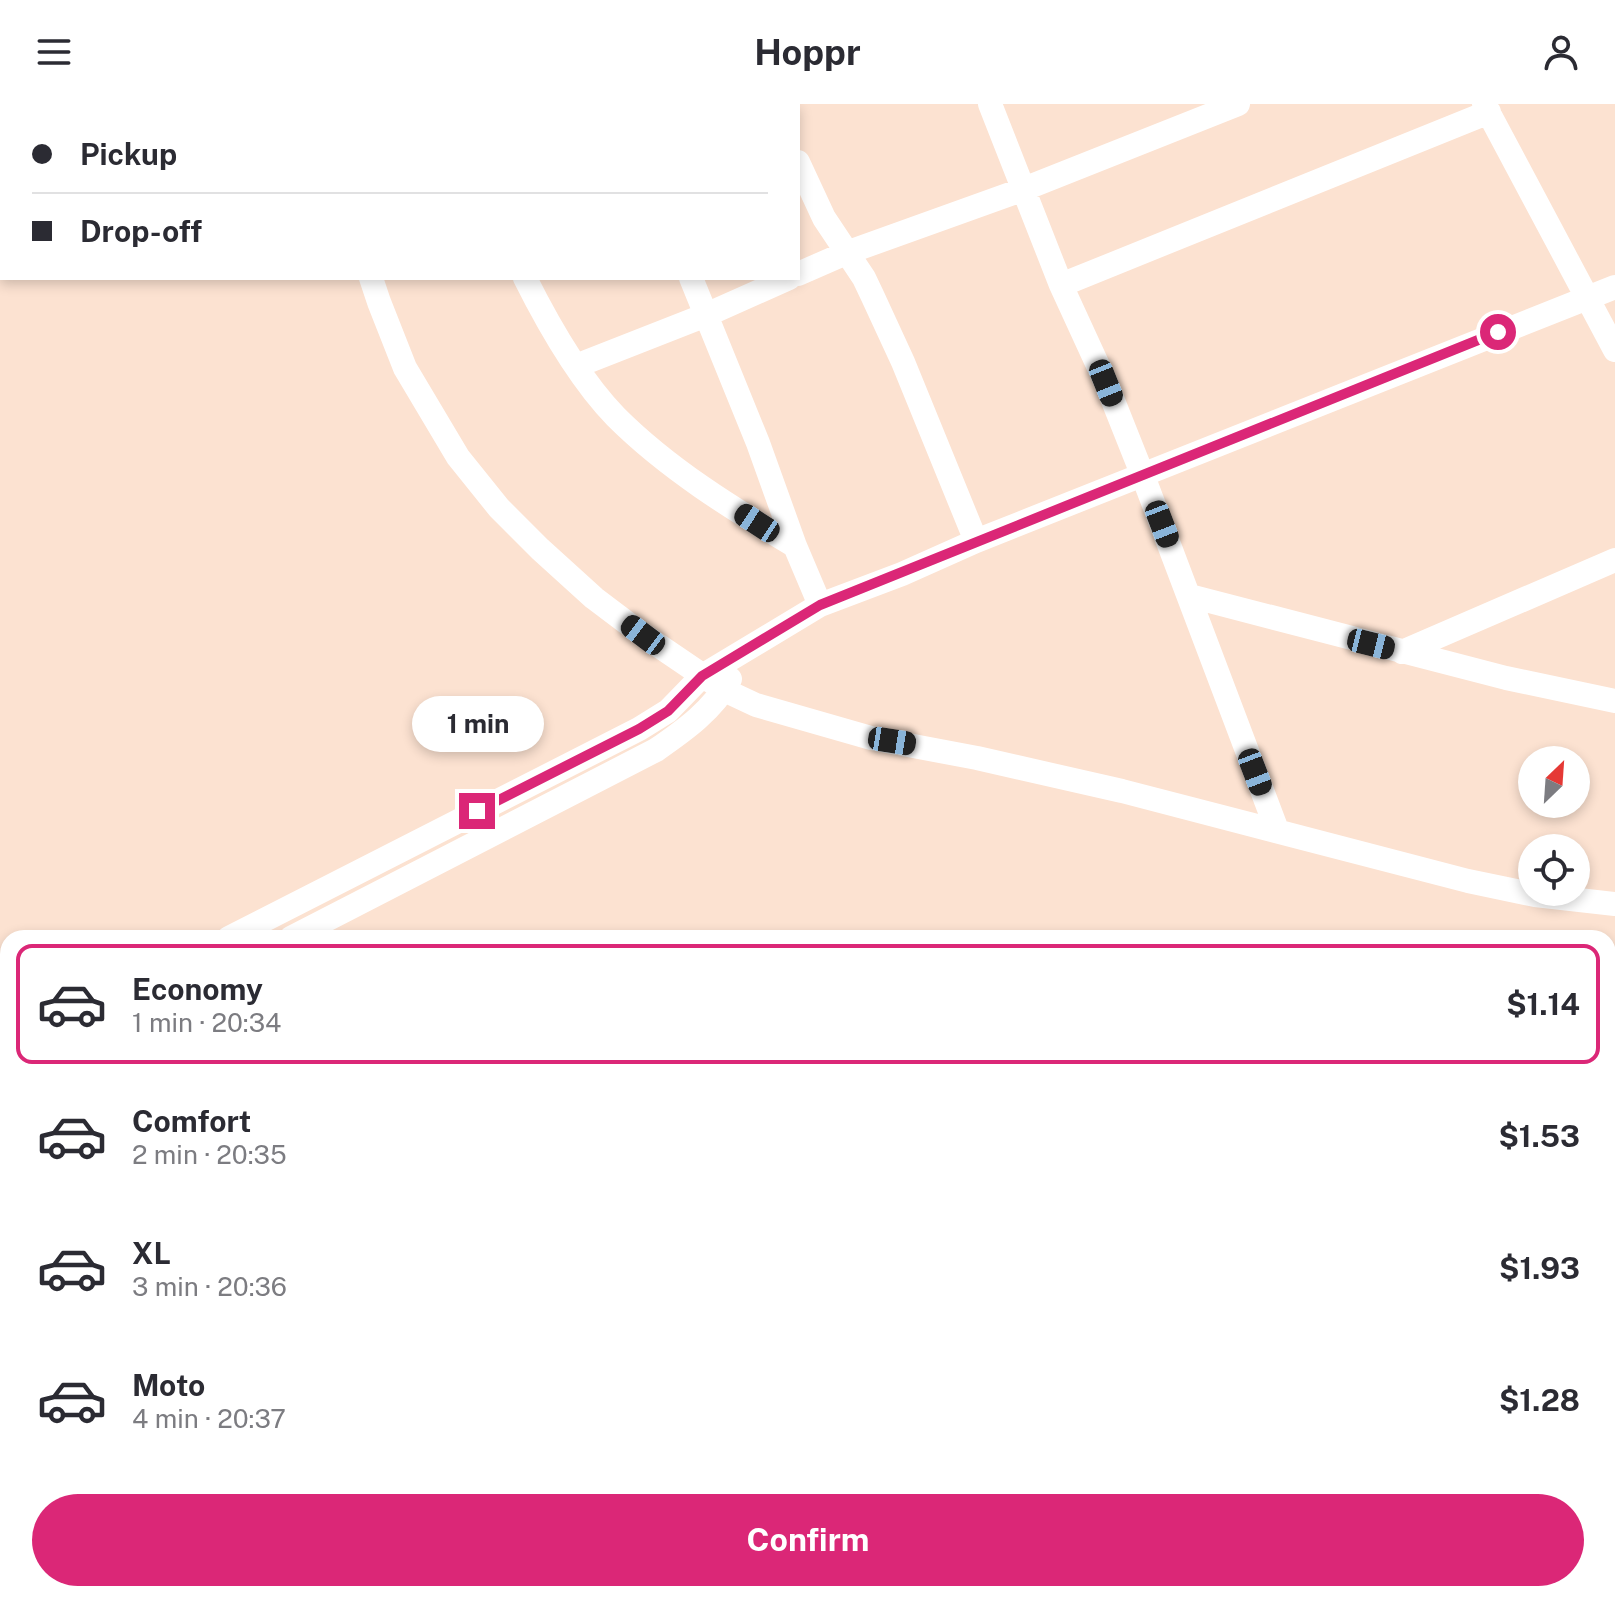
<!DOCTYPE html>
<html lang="en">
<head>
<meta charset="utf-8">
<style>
  body { margin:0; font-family:"Public Sans",sans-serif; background:#f2f2f3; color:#2b2b33; height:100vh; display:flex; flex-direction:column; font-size:30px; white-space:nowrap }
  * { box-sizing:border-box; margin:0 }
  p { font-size:26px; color:#7c7c81 }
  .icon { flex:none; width:44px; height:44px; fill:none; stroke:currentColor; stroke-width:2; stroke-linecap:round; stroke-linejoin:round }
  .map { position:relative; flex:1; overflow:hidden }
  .side { position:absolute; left:0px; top:826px; width:1616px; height:672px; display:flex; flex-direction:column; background:#fff; border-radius:24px 24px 0 0; box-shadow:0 4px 12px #0003 }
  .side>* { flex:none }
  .banner { position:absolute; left:0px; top:0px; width:800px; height:176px; box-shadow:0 4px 12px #0003; display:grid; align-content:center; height:176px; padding:0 32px; background:#fff }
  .needle { width:52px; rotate:25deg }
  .controls { position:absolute; left:1518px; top:642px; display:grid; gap:16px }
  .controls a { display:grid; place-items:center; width:72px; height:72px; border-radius:50%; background:#fff; box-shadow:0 4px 12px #0003; font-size:40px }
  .end { position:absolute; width:36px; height:36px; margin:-18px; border:10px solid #db2777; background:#fff; box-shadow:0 0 0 4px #fff }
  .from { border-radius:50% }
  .bubble { position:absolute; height:56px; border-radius:28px; background:#fff; box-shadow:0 4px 12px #0003; font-size:26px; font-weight:700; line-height:56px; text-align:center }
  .car { position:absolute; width:24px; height:48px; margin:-24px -12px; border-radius:10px; box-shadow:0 0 6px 2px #0007; background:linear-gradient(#222 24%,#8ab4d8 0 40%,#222 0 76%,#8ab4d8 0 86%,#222 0) }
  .banner b { display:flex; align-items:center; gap:28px; height:76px; font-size:30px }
  .banner b+b { border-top:2px solid #e1e1e2 }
  .banner i { width:20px; height:20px; background:#2b2b33 }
  ul { padding:14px 0 0; list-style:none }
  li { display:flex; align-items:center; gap:24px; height:120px; margin:0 16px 12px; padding:0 16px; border:4px solid transparent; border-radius:16px }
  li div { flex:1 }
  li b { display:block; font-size:30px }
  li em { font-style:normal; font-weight:700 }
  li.selected { border-color:#db2777 }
  li>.icon { width:72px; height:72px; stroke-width:1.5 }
  .primary-button { display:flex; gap:16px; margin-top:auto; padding:16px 32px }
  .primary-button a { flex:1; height:92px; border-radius:48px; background:#db2777; color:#fff; font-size:32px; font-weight:700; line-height:92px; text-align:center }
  header { display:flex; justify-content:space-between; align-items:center; height:104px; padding:0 32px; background:#fff; font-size:36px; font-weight:700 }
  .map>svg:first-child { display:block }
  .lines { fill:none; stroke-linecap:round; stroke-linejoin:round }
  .lane { stroke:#fff; stroke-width:12 }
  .street { stroke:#fff; stroke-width:24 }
  .rail { stroke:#4b3d34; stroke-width:6; stroke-dasharray:14 14; stroke-linecap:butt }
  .route { stroke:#db2777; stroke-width:10 }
</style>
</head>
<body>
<header><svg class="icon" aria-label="menu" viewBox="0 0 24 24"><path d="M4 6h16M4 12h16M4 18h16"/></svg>Hoppr<svg class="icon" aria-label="person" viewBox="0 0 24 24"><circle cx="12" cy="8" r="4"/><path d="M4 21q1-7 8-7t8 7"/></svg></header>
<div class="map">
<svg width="1615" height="1498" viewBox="0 0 1615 1498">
  <rect width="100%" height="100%" fill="#fce2d1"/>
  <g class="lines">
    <!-- lane -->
    <path class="lane" d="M 1608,1195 L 1615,1193
      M 375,1490 L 389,1498
      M 571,1498 L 602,1490"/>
    <!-- street -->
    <path class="street" d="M 342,0 L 342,2
      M 480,0 L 480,2
      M 620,0 L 621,2
      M 774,0 L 775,2
      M 990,0 L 1061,181 L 1106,279 L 1143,372 L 1277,726
      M 1484,0 L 1615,246
      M 798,58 L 824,114 L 864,174 L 873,193 L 903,258 L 976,437
      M 798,170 L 846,149 L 1024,85 L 1238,0
      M 371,174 L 379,198 L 405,264 L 458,353 L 499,404 L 540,445 L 594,494 L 643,531 L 724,586 L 756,601 L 871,634 L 977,654 L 1122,687 L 1468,777 L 1535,791 L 1615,800
      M 525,174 C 548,220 580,276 616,313 C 668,365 733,405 795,442
      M 691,174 L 758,339 L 795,442 L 820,501
      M 1061,181 L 1489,8
      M 576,262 L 706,211 L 789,174
      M 1190,492 L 1506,574 L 1615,597
      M 1402,548 L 1615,456
      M 229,834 L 639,625 L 668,607 L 702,572 L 820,501 L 902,470 L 976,437 L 1615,183
      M 291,834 L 656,646 C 685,626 713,606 730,575
      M 0,953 L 8,950
      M 0,981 L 8,977"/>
    <!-- rail -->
    <path class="rail" d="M 1608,1138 L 1615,1136
      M 1608,1240 L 1615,1238
      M 1608,1276 L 1615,1273
      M 712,1498 L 740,1490
      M 788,1498 L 816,1490"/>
  </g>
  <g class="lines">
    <!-- route -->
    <path class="route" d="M 477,707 L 639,625 L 668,607 L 702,572 L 820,501 L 1498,228"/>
  </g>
</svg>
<div class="controls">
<a><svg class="needle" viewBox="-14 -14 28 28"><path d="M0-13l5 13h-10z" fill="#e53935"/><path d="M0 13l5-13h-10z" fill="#7c7c81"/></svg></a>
<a><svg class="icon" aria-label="locate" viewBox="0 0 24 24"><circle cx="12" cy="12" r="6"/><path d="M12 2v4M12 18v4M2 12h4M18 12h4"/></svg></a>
</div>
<i class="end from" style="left:1498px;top:228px"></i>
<i class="end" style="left:477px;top:707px"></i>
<div class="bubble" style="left:412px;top:592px;width:132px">1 min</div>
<i class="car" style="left:1106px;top:279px;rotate:158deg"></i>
<i class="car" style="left:757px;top:419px;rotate:303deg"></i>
<i class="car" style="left:1162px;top:420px;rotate:159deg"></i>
<i class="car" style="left:643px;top:531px;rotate:307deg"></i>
<i class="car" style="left:1371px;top:540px;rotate:104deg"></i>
<i class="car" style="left:892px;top:637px;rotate:99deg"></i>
<i class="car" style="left:1255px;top:668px;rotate:159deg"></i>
<div class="banner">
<b><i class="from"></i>Pickup</b>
<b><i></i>Drop-off</b>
</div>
<section class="side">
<ul>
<li class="selected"><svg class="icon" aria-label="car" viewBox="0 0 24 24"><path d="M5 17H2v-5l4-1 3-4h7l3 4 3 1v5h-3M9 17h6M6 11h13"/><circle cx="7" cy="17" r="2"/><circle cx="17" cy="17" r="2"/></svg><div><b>Economy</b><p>1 min · 20:34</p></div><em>$1.14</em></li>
<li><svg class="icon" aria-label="car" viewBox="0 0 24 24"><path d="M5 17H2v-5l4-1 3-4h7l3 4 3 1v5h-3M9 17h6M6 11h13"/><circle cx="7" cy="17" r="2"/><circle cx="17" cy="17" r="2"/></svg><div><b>Comfort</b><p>2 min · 20:35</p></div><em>$1.53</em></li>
<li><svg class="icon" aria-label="car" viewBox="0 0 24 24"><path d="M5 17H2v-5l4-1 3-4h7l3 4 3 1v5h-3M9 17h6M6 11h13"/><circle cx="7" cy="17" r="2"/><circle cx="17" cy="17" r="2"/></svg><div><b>XL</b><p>3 min · 20:36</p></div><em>$1.93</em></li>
<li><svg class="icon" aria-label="car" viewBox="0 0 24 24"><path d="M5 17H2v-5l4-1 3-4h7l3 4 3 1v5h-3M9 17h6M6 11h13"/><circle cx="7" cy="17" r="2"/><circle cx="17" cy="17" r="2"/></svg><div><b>Moto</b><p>4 min · 20:37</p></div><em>$1.28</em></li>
</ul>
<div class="primary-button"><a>Confirm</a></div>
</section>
</div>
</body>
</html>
